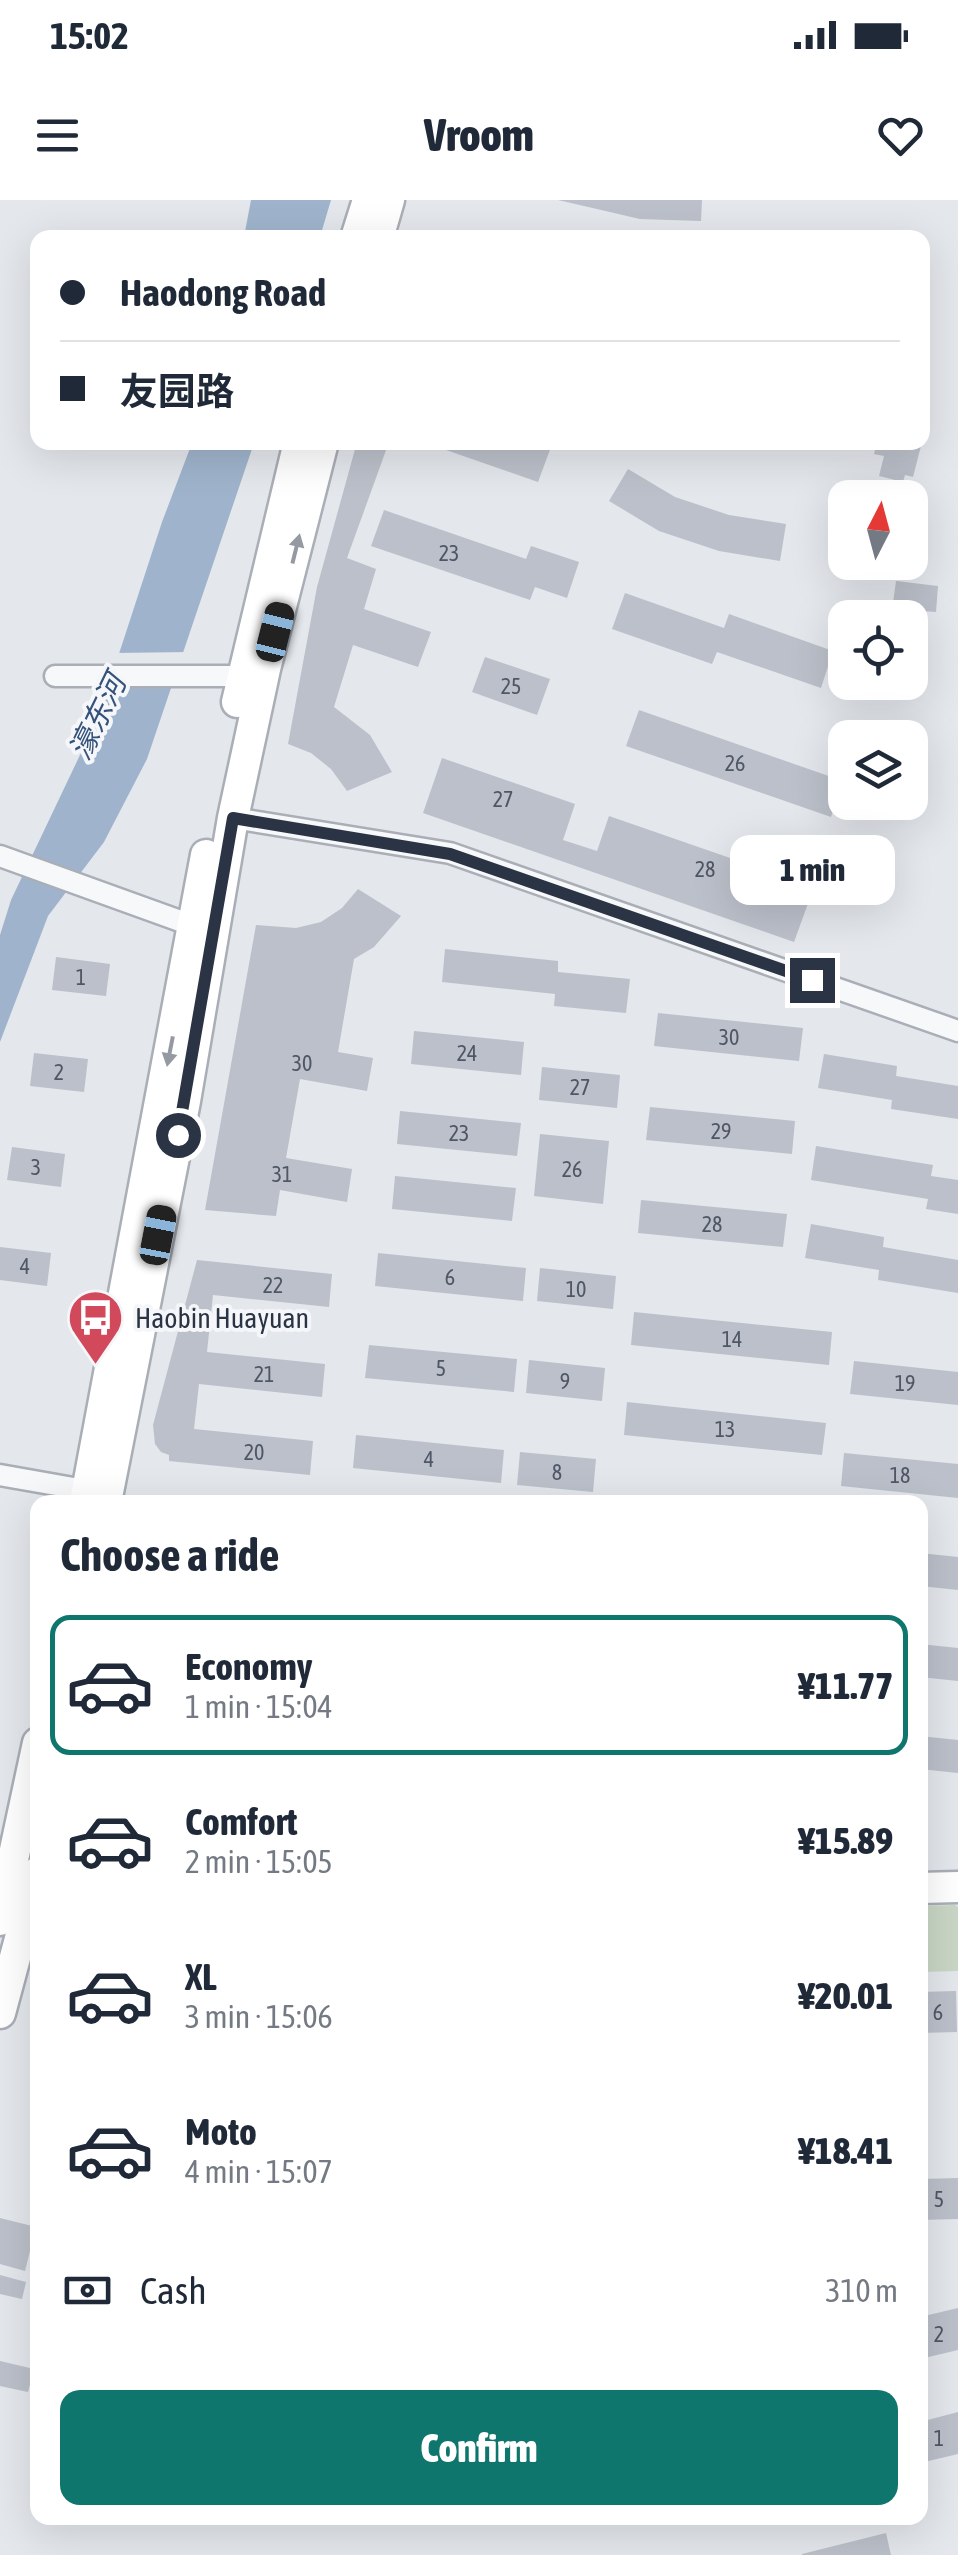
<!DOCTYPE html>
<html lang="en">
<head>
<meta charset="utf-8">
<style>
  body { margin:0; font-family:"Asap Condensed","Noto Sans SC",sans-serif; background:#f2f2f3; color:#1f2937; height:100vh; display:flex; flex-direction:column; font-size:38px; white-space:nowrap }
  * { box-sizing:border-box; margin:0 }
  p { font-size:32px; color:#747a83 }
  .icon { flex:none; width:55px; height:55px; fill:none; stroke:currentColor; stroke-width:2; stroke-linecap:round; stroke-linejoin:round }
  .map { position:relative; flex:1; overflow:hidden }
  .sheet { position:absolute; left:30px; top:1295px; width:898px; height:1030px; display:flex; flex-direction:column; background:#fff; border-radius:20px; box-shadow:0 10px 40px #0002 }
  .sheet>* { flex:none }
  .banner { position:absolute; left:30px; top:30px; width:900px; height:220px; border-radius:20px; box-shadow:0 10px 40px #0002; display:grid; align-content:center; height:220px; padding:0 30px; background:#fff }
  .needle { width:65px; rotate:6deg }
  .controls { position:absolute; left:828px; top:280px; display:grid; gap:20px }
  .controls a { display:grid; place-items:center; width:100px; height:100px; border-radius:20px; background:#fff; box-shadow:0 10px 40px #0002; font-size:50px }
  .end { position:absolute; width:45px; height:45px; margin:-22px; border:12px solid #2b3445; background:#fff; box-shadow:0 0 0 5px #fff }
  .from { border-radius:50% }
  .bubble { position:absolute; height:70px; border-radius:20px; background:#fff; box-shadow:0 10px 40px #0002; font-size:32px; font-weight:800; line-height:70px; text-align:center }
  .car { position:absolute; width:30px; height:60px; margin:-30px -15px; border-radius:12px; box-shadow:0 0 8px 2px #0007; background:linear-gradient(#222 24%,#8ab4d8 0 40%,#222 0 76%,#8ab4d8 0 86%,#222 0) }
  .banner b { display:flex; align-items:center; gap:35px; height:95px; font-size:38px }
  .banner b+b { border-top:2px solid #e0e1e3 }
  .banner i { width:25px; height:25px; background:#1f2937 }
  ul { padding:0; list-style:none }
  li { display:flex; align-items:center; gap:30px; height:140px; margin:0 20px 15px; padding:0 10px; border:5px solid transparent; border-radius:20px }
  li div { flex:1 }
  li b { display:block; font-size:38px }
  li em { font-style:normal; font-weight:800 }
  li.current { border-color:#0f766e }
  li>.icon { width:90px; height:90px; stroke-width:1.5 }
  h2 { padding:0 30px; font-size:45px; line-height:120px }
  .pay { display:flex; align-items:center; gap:25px; height:110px; padding:0 30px; font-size:38px }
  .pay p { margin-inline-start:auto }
  .cta { display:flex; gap:20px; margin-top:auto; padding:20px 30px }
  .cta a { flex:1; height:115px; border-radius:20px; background:#0f766e; color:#fff; font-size:40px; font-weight:800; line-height:115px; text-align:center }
  .status { display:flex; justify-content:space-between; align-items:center; height:70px; padding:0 50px; background:#fff; direction:ltr }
  .status svg { height:28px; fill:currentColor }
  header { display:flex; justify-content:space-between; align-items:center; height:130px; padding:0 30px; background:#fff; font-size:45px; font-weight:800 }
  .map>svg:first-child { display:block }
  .green { fill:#c9d6c5 }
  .water { fill:#9fb4cc }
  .pier { fill:#e4e7ec }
  .building { fill:#bbc0ca }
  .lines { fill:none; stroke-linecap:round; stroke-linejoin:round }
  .street-casing { stroke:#a9aeb7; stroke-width:25 }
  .secondary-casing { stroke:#a9aeb7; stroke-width:35 }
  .street { stroke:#f7f8fa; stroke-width:20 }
  .secondary { stroke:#fff; stroke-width:30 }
  .oneway { fill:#959aa2 }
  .route { stroke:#2b3445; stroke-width:12 }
  .labels { text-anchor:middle; stroke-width:8; stroke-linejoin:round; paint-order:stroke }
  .number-label { font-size:22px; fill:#4f5766 }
  .poi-label { font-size:28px; fill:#2b3445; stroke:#f4f6f9; text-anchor:start }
  .water-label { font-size:30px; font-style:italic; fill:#34527a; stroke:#f4f6f9 }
</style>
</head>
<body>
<div class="status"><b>15:02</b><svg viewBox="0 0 49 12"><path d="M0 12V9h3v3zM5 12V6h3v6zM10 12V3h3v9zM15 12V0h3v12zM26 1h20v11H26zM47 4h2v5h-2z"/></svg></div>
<header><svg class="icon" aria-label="menu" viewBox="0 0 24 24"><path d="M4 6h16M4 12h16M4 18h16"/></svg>Vroom<svg class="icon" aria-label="heart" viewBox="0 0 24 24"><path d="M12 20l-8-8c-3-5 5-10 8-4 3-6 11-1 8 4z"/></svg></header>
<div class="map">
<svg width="958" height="2355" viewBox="0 0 958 2355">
  <rect width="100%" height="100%" fill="#e4e7ec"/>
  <!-- green -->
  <path class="green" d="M 955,1705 L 958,1707 L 958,1771 L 920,1772 L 920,1706 Z"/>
  <!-- water -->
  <path class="water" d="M 251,0 L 331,0 L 320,37 L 244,37 Z
    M 192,243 L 254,243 L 147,559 L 104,642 L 48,716 L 0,842 L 0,735 L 11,700 L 99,515 L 162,322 Z"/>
  <!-- pier -->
  <path class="pier" d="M 190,452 L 177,487 L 103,487 L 114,453 Z"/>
  <!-- building -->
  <path class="building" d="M 558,0 L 702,0 L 701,21 L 640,19 Z
    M 357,242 L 389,242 L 347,358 L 376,369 L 364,409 L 431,432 L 418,467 L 353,445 L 334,507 L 370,535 L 392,572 L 347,591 L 331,569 L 311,553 L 288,544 L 317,387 Z
    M 539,242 L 551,247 L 538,282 L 426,243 Z
    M 877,242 L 922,242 L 913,277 L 905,275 L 903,282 L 879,276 L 884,256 L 874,254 Z
    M 628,269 L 675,297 L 729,315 L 786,324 L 780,361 L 719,351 L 659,331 L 609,301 Z
    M 384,310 L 526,359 L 531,346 L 579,362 L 567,398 L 535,387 L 530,400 L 371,346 Z
    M 896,381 L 938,386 L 936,412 L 922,411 L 921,427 L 910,425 L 910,418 L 900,418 L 900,411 L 892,410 Z
    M 625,393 L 724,428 L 729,414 L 833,451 L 821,488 L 717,452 L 712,464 L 612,429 Z
    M 485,457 L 550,479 L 537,515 L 472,492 Z
    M 639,510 L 843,581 L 831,617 L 626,546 Z
    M 442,558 L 575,604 L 563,640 L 597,651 L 609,616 L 814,687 L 794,742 L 423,613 Z
    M 358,689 L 401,716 L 374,747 L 354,759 L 338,852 L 373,858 L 367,891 L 300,879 L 286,958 L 352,969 L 347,1002 L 280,990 L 276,1016 L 205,1010 L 256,725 L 296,728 L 321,722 L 342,708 Z
    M 445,749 L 558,761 L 558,772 L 630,779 L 626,813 L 554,806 L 555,794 L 442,782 Z
    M 56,757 L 110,764 L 106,796 L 52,790 Z
    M 658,813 L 803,828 L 799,861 L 654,846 Z
    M 414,831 L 524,842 L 521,875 L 411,864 Z
    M 34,853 L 88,859 L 84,892 L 30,886 Z
    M 824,854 L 897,866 L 896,876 L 958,886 L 958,919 L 891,909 L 892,900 L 818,888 Z
    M 542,867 L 620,875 L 617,908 L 539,900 Z
    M 650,907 L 795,921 L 792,954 L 646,940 Z
    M 400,911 L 521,923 L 517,956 L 397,944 Z
    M 540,934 L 609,941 L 603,1004 L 534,996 Z
    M 816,946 L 933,965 L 931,976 L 958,980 L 958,1014 L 926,1009 L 928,999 L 811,980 Z
    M 12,947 L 65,954 L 61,987 L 7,980 Z
    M 395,976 L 516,988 L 512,1021 L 392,1009 Z
    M 641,1000 L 787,1014 L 783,1047 L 638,1033 Z
    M 811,1024 L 884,1037 L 883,1047 L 958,1060 L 958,1093 L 878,1080 L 879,1070 L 805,1058 Z
    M 0,1047 L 51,1053 L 47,1086 L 0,1080 Z
    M 378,1053 L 526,1068 L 523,1101 L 375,1086 Z
    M 197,1060 L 332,1074 L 329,1107 L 213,1095 L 207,1152 L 325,1164 L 322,1197 L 199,1184 L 194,1229 L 313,1241 L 310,1275 L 169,1261 L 169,1255 L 161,1252 L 155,1244 L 153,1225 Z
    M 540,1068 L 616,1076 L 613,1109 L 537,1101 Z
    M 634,1112 L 832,1132 L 829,1165 L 631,1145 Z
    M 369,1145 L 517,1159 L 514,1192 L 365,1178 Z
    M 529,1160 L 605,1168 L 602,1201 L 526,1193 Z
    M 854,1161 L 958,1172 L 958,1205 L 850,1194 Z
    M 627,1202 L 826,1223 L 822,1255 L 624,1235 Z
    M 356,1235 L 504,1250 L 501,1283 L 353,1268 Z
    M 520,1252 L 596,1259 L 593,1292 L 517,1285 Z
    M 844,1253 L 958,1264 L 958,1298 L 841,1286 Z
    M 628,1295 L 674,1300 L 673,1302 L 627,1302 Z
    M 920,1353 L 958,1357 L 958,1390 L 920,1386 Z
    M 920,1444 L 958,1448 L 958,1481 L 920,1477 Z
    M 920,1536 L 958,1540 L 958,1573 L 920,1569 Z
    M 956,1791 L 957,1832 L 920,1833 L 920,1792 Z
    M 958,1978 L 958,2019 L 920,2020 L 920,1979 Z
    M 0,2018 L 36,2027 L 25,2071 L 0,2064 Z
    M 0,2075 L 26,2082 L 22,2099 L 0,2094 Z
    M 958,2108 L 958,2150 L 920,2159 L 920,2117 Z
    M 0,2161 L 34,2169 L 28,2192 L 0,2186 Z
    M 958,2212 L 958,2254 L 920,2263 L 920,2222 Z
    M 886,2333 L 891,2355 L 802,2355 L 802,2354 Z"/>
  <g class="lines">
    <defs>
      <path id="street" d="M 55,476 L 242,476
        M 233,618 L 450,653 L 958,831
        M 0,656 L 194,726
        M 0,1275 L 96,1292"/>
      <path id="secondary" d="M 356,38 L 368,0
        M 378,38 L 389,0
        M 237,502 L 299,242
        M 85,1302 L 206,655
        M 106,1302 L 185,901 L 233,618 L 265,469 L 323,242
        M 920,1688 L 958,1687
        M 0,1720 L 38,1543
        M 0,1813 L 38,1672"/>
    </defs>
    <!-- street casing -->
    <use href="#street" class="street-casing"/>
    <!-- secondary casing -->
    <use href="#secondary" class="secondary-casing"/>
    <!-- street -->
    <use href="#street" class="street"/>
    <!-- secondary -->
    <use href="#secondary" class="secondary"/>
  </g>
  <!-- one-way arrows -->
  <defs><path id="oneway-solid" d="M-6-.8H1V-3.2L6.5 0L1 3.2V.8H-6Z" transform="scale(2.5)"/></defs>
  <g class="oneway">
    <use href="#oneway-solid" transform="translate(296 349) rotate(-76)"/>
    <use href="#oneway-solid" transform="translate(170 851) rotate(101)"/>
  </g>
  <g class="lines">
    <!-- route -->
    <path class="route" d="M 178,935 L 233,618 L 450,654 L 812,780"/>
  </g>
  <!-- icons -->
  <defs>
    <symbol id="bus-pin" viewBox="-11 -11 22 30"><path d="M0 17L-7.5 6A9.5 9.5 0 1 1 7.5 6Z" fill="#d1495b" stroke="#f4f6f9"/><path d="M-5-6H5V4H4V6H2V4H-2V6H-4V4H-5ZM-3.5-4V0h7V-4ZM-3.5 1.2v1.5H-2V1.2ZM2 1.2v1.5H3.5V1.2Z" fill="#fff"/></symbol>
  </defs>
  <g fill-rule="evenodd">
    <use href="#bus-pin" x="64" y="1086" width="63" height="86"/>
  </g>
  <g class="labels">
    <!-- number labels -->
    <g class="number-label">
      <text x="449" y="361">23</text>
      <text x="511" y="494">25</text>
      <text x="735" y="571">26</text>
      <text x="503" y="607">27</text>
      <text x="705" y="677">28</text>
      <text x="81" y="785">1</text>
      <text x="729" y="845">30</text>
      <text x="467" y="861">24</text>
      <text x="302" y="871">30</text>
      <text x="59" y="880">2</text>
      <text x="580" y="895">27</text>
      <text x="721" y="939">29</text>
      <text x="459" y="941">23</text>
      <text x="36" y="975">3</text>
      <text x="572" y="977">26</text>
      <text x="282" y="982">31</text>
      <text x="712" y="1032">28</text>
      <text x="25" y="1074">4</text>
      <text x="450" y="1085">6</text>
      <text x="273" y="1093">22</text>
      <text x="576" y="1097">10</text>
      <text x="732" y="1147">14</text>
      <text x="441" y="1176">5</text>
      <text x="264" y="1182">21</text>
      <text x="565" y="1189">9</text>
      <text x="905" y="1191">19</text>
      <text x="725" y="1237">13</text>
      <text x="254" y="1260">20</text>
      <text x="429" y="1267">4</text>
      <text x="557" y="1280">8</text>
      <text x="900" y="1283">18</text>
      <text x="938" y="1820">6</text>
      <text x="939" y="2007">5</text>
      <text x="939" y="2142">2</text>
      <text x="939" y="2246">1</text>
    </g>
    <!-- poi labels -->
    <g class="poi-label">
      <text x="135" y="1128">Haobin Huayuan</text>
    </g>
    <!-- water labels -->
    <g class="water-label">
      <text transform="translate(98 517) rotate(-64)" y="10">濠东河</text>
    </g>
  </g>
</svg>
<div class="controls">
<a><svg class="needle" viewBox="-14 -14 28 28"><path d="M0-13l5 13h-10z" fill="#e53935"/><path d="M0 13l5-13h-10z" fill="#747a83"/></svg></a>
<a><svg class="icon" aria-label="locate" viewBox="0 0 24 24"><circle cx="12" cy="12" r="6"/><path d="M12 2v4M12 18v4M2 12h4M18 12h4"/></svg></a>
<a><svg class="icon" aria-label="layers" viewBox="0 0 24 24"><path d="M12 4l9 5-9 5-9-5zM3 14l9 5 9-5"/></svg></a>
</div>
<i class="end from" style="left:178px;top:935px"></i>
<i class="end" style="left:812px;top:780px"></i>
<div class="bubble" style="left:730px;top:635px;width:165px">1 min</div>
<i class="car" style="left:275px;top:432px;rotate:14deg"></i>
<i class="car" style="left:158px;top:1035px;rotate:11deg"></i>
<div class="banner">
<b><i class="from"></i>Haodong Road</b>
<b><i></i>友园路</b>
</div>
<section class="sheet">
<h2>Choose a ride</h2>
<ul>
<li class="current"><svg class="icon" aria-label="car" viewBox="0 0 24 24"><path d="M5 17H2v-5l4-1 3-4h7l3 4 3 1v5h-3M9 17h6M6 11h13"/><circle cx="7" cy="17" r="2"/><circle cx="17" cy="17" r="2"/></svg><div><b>Economy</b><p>1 min · 15:04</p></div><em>¥11.77</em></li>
<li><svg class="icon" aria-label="car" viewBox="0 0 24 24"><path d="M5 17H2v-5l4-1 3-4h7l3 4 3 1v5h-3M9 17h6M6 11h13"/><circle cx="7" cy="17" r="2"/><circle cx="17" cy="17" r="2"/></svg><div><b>Comfort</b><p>2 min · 15:05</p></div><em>¥15.89</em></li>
<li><svg class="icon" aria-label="car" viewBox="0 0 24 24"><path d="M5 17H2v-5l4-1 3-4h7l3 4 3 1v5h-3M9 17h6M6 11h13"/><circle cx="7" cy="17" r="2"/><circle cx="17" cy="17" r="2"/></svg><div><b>XL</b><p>3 min · 15:06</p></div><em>¥20.01</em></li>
<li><svg class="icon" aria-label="car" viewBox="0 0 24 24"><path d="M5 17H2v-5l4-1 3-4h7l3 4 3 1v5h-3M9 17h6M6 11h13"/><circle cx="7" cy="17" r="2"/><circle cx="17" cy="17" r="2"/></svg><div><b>Moto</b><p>4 min · 15:07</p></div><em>¥18.41</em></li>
</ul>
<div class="pay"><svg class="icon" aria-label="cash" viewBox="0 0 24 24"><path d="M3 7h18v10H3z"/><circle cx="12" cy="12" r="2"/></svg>Cash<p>310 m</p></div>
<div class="cta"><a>Confirm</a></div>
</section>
</div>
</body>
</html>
